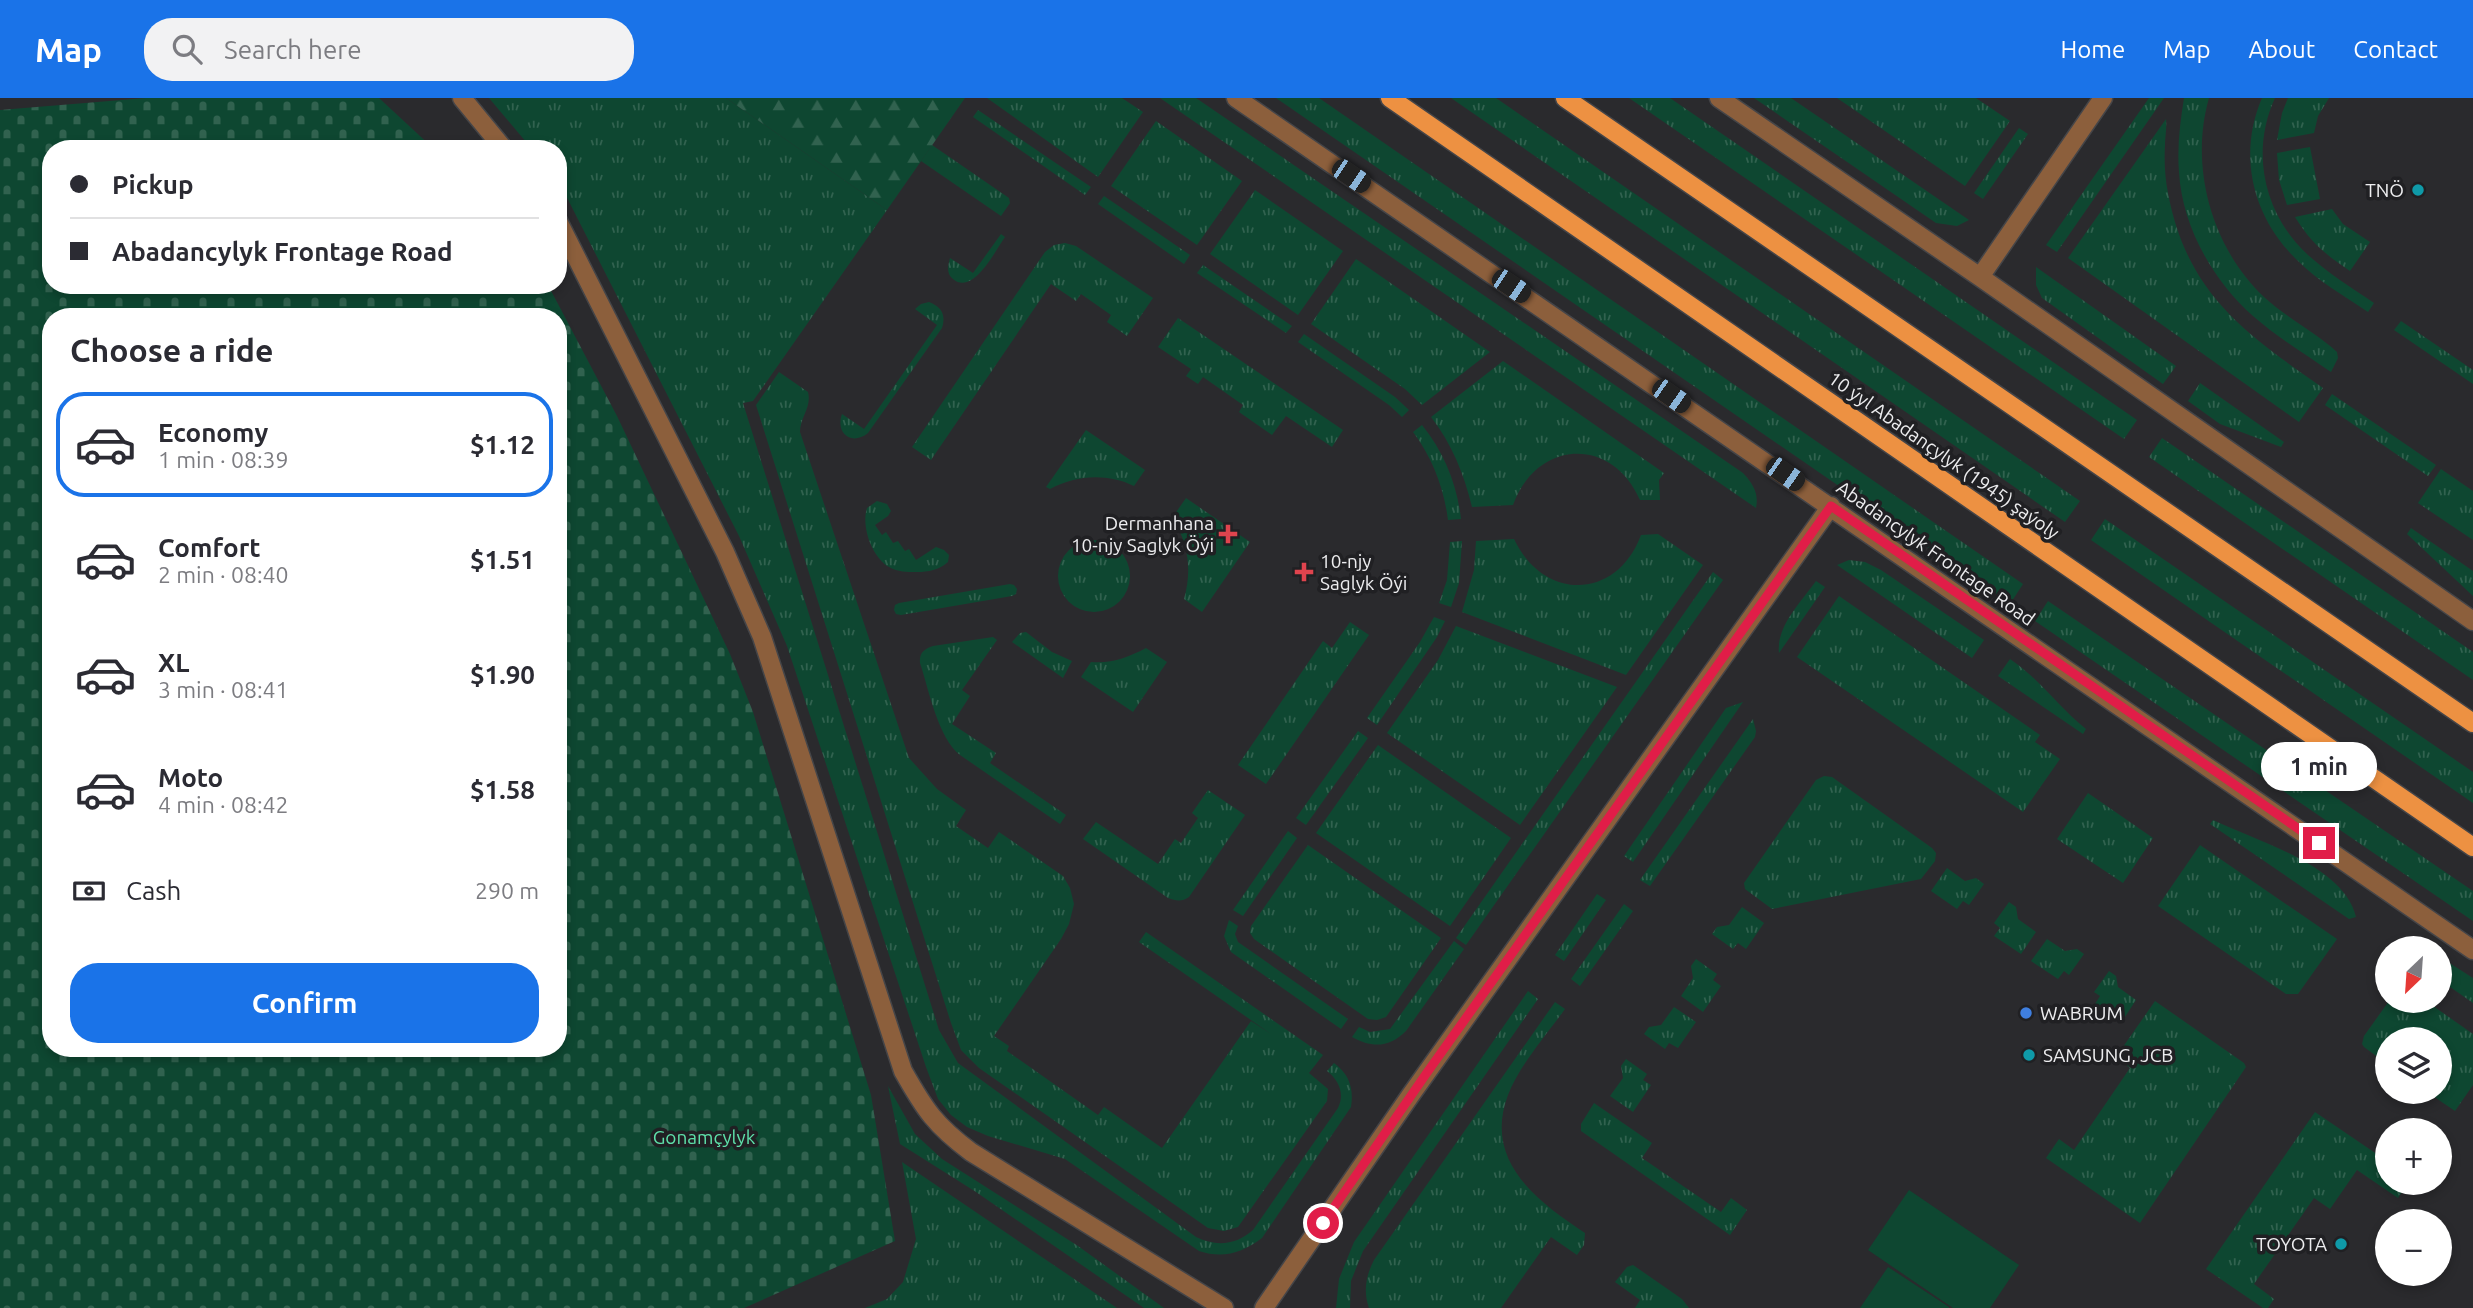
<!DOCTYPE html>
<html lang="en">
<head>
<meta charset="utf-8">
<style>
  body { margin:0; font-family:Ubuntu,sans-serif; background:#f2f2f3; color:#2b2b33; height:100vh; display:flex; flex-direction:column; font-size:26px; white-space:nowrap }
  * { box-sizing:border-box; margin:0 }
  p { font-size:23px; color:#7c7c81 }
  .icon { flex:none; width:38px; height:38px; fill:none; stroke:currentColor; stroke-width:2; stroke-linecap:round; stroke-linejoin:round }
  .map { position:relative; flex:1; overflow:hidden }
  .side { position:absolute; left:42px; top:210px; width:525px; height:749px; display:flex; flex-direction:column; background:#fff; border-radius:28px; box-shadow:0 4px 10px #0003 }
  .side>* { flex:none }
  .top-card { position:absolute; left:42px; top:42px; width:525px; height:154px; border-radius:28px; box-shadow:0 4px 10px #0003; display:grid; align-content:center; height:154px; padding:0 28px; background:#fff }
  .needle { width:46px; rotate:205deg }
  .fabs { position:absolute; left:2375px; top:838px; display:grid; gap:14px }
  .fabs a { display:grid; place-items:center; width:77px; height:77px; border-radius:50%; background:#fff; box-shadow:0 4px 10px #0003; font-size:35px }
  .end { position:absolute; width:32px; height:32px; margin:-16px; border:9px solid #e11d48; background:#fff; box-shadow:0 0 0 4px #fff }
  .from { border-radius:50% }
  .bubble { position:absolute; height:49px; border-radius:24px; background:#fff; box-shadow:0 4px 10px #0003; font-size:23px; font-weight:700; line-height:49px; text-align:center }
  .car { position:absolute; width:21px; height:42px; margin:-21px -10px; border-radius:9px; box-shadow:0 0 5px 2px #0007; background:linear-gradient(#222 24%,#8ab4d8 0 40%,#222 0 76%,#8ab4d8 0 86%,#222 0) }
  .top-card b { display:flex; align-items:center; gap:24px; height:66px; font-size:26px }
  .top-card b+b { border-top:2px solid #e1e1e2 }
  .top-card i { width:18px; height:18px; background:#2b2b33 }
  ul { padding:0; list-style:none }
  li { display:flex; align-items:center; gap:21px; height:105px; margin:0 14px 10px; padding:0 14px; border:4px solid transparent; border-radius:28px }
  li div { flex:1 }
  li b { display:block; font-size:26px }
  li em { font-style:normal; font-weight:700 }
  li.selected { border-color:#1a73e8 }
  li>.icon { width:63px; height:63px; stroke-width:1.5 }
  h2 { padding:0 28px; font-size:32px; line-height:84px }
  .pay { display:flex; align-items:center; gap:18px; height:77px; padding:0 28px; font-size:26px }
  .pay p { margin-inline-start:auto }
  .action { display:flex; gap:14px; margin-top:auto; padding:14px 28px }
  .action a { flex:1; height:80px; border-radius:28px; background:#1a73e8; color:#fff; font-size:28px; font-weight:700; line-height:80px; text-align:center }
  header { display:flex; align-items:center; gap:42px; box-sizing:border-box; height:98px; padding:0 35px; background:#1a73e8; color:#fff }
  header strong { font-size:33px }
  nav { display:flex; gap:38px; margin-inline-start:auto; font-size:24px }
  .search { width:490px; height:63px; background:#f2f2f3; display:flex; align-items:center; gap:18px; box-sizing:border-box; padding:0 24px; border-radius:28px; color:#7c7c81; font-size:26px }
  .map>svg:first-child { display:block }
  .grass { fill:url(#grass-tufts) }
  .forest { fill:url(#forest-firs) }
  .cemetery { fill:url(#cemetery-stones); fill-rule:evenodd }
  .park { fill:#0e4731 }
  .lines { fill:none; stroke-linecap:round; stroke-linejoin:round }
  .street-casing { stroke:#454548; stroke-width:21 }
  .primary-casing { stroke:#454548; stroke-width:21 }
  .street { stroke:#8c5f3c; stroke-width:18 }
  .primary { stroke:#ed9142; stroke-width:18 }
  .route { stroke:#e11d48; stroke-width:9 }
  .culture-dot { fill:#0f9aa8; stroke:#202023; stroke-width:2.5 }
  .health-dot { fill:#e0444e; stroke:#202023; stroke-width:2.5 }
  .shop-dot { fill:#3f7fe0; stroke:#202023; stroke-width:2.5 }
  .labels { text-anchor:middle; stroke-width:7; stroke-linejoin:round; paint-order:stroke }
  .poi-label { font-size:19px; fill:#ededef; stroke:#202023; text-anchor:end }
  .street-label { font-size:19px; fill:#ededef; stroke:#202023 }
  .park-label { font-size:19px; fill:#5ee1aa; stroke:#202023 }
</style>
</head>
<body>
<header>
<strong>Map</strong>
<div class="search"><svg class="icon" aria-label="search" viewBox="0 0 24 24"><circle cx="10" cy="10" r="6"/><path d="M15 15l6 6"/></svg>Search here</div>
<nav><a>Home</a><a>Map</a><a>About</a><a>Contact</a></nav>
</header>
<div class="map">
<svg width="2473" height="1210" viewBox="0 0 2473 1210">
  <defs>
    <pattern id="grass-tufts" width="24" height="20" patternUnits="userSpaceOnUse" patternTransform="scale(1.75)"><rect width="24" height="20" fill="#0e4731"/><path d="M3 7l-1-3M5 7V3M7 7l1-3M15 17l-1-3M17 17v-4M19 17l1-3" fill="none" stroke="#31624f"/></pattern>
    <pattern id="forest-firs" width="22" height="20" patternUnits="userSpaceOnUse" patternTransform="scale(1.75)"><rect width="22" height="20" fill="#0e4731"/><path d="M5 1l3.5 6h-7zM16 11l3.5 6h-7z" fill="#31624f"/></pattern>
    <pattern id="cemetery-stones" width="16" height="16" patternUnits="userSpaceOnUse" patternTransform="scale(1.75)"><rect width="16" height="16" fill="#0e4731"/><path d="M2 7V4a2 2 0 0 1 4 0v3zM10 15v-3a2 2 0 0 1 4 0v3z" fill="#31624f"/></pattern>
  </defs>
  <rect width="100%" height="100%" fill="#2a2a2d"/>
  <!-- grass -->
  <path class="grass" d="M 489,0 L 726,0 L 887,112 L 753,303 L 743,305 L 939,932 L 958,965 L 1196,1139 C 1217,1149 1236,1147 1253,1132 L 1338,1010 C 1345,996 1339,982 1327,973 L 1334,965 C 1349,976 1354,990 1351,1009 L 1262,1140 C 1242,1155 1223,1161 1199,1153 L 1065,1061 L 988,1038 L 967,1029 L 951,1017 L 938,1001 L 926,969 L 787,548 L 739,438 L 558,82 L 558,51 L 532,51 Z
    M 987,0 L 1122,0 L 1143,14 L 1098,79 Z
    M 1160,0 L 1196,0 L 1743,375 C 1753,386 1759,395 1756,410 Z
    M 1276,0 L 1319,0 L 2023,486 L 2010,506 Z
    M 1451,0 L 1496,0 L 2080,403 L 2065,424 Z
    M 1629,0 L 1670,0 L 2137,322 L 2124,341 Z
    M 1754,0 L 1791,0 L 1969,122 L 1957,128 L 1936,125 Z
    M 1837,0 L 1976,0 L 2010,23 L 1965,88 Z
    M 2149,0 L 2164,0 L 2057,154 L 2046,147 Z
    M 2184,0 L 2209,0 C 2189,69 2212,150 2264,199 C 2287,220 2315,234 2337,254 L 2338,260 L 2331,274 C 2305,256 2277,239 2253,218 C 2213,183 2182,128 2179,74 C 2177,49 2180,25 2184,0 Z
    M 2262,0 L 2275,0 C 2250,54 2264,117 2308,157 C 2328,175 2352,190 2374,205 L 2368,214 C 2344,198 2318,183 2298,163 C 2253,120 2237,58 2262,0 Z
    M 2288,0 L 2329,0 L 2318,18 L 2314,35 L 2277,42 L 2282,15 Z
    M 978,12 L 1091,89 L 1085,97 L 973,19 Z
    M 2166,21 C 2167,29 2165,39 2165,47 C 2164,63 2165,80 2168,95 C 2187,196 2245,235 2323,290 L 2299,324 L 2068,160 Z
    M 1156,23 L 1242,83 L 1197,147 L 1111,88 Z
    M 2019,30 L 2028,36 L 1983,101 L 1974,95 Z
    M 932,47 L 1009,100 L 1010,105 L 1001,118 L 921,63 Z
    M 2310,49 L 2320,101 L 2287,107 L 2279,82 L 2277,55 Z
    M 1255,92 L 1343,153 L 1298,217 L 1210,156 Z
    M 1104,98 L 1190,157 L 1184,166 L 1098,106 Z
    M 2332,111 L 2343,126 L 2370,144 L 2350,173 C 2325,156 2311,145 2295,119 Z
    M 1001,136 L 1005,139 C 995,153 973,198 953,181 C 946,175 948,168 950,160 L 973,175 Z
    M 1065,145 L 1076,148 L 1153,200 L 1127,238 L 1107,224 L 1111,217 L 1081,196 L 1076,203 L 1051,186 L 931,362 L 912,349 L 1045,154 L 1054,147 Z
    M 1356,161 L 1490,254 L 1422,307 L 1405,291 L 1311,226 Z
    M 1203,167 L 1292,228 L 1286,235 L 1197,175 Z
    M 2036,169 L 2176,268 L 2163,286 L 2042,200 L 2036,187 Z
    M 929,204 C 942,209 946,217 942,230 L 868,335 C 852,348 835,336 842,316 L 864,331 L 937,227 L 915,211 L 921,206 Z
    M 1178,220 L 1343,332 L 1332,349 L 1286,318 L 1272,337 L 1239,314 L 1243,307 L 1203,279 L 1198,286 L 1186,278 L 1191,271 L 1158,249 Z
    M 2401,223 L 2473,272 L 2473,286 L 2394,232 Z
    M 1304,236 L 1395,299 L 1409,312 L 1402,319 L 1389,307 L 1298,244 Z
    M 1503,263 L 1664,375 L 1659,382 L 1660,402 L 1640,402 C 1612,338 1537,341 1513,407 L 1472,409 C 1464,376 1452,346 1431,319 Z
    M 779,274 L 808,294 C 812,309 800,319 800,334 L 909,660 L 937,691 L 966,712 L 956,728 L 988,750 L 999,734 L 1063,778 L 1070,790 L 1074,806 L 1069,826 L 1061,841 L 994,938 L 1009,948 L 1007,953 L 1098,1017 L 1104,1009 L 1162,1050 L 1251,923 L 1271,936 L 1139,844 L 1146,834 L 1323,957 L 1309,975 L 1328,991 L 1327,1003 L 1238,1129 L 1224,1133 L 1208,1130 L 979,970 L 961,952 L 951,925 L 756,307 Z
    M 2200,285 L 2284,344 L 2281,349 L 2220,326 L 2188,303 Z
    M 2332,296 L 2436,367 L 2428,378 L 2325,307 Z
    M 1422,327 C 1444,354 1457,386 1461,421 L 1448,422 C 1444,390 1432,359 1413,334 Z
    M 1086,332 L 1145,372 L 1134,388 C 1107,375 1076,377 1050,391 L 1046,389 Z
    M 2162,340 L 2473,554 L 2473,582 L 2149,359 Z
    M 2441,371 L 2473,393 L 2473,442 L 2418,405 Z
    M 1186,400 L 1250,444 L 1202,514 L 1184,501 C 1192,473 1189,445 1172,420 Z
    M 877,403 L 887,406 L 891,413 L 888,418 L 875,427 L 882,437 L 886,434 L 893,445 L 898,443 L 905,453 L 909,451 L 916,462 L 936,449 L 944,452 L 949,457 L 948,464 C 939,472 928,474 917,474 C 907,474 898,474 889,469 C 872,459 861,429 867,410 Z
    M 2105,421 L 2473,674 L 2473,705 L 2091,442 Z
    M 2411,430 L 2473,473 L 2473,498 L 2407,436 Z
    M 1658,436 L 1703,467 L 1626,577 L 1462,514 L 1474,472 L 1476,443 L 1514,441 C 1544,504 1617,502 1641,437 Z
    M1058 478a36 36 0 1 1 72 0a36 36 0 1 1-72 0Z
    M 1462,443 L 1459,485 L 1451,509 L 1439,505 L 1447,482 L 1450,444 Z
    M 1849,462 L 1865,464 L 1881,472 L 1984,542 L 1972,560 L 1837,467 Z
    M 1713,474 L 1723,482 L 1466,847 L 1456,840 Z
    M 1816,483 L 1825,489 L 1779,555 C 1776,528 1802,503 1816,483 Z
    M 1010,486 L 1014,487 L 1017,491 L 1016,496 L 1012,498 L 901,517 L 896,516 L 894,512 L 895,507 L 899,505 Z
    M 1839,498 L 2040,637 L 2035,644 L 2060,661 L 2023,714 L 1797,559 Z
    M 2048,503 L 2473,793 L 2473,823 L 2035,523 Z
    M 1434,519 L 1445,523 L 1437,539 L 1377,627 L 1367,620 L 1420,544 Z
    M 1350,524 L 1369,537 L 1266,686 L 1238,667 L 1323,543 L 1332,550 Z
    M 1456,528 L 1617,589 L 1520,727 L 1387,635 L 1438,562 Z
    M 1026,534 L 1052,554 L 1072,563 L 1063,580 L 1012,544 L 1020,535 Z
    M 993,539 L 997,542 L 962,592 L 970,598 L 952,626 L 996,655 L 990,665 L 1066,717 L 1060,726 L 960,657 C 938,640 929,592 920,565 C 919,555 924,551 933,548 Z
    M 1146,550 L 1167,564 L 1133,614 L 1081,579 L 1091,564 C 1111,566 1129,559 1146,550 Z
    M 2010,561 C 2041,582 2057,608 2086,631 L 2083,636 L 1998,578 Z
    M 1743,604 L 1633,764 L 1624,758 L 1726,610 Z
    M 1753,621 L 1756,633 L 1755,639 L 1650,788 L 1640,782 Z
    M 1358,633 L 1368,640 L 1306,727 L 1296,720 Z
    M 1378,647 L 1511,740 L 1450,828 L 1316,735 Z
    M 1824,678 L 1832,679 L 1932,750 L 1936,755 L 1935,763 L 1921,781 L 1772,811 L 1745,791 L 1744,785 L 1816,682 Z
    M 1208,692 L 1245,717 L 1189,799 C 1182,804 1176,803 1168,800 L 1083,741 L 1096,724 L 1158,766 L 1175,741 L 1181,745 L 1198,720 L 1192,715 Z
    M 2088,695 L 2153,740 L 2123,785 L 2057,741 Z
    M 2213,722 C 2256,743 2344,767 2356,819 L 2349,821 L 2210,726 Z
    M 1288,733 L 1297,740 L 1243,818 L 1233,812 Z
    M 1308,747 L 1441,840 L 1386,919 L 1377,922 L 1368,921 L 1254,841 L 1250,835 L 1251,828 Z
    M 2200,747 L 2337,841 L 2298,896 L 2286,896 L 2158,808 Z
    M 1947,770 L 1965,783 L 1976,780 L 1984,786 L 1969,807 L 1963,803 L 1957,811 L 1931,793 Z
    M 1597,796 L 1606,802 L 1564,863 L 1555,857 Z
    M 2009,804 L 2016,809 L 2018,821 L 2036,834 L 2021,856 L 1994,838 L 2000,830 L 1994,825 Z
    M 1624,806 L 1633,813 L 1580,888 L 1571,881 Z
    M 1742,809 L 1764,825 L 1746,851 L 1738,845 L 1733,851 L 1712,836 L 1717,829 L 1729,827 Z
    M 1229,822 L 1238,828 L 1235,836 L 1238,844 L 1348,921 L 1341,931 L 1231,854 L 1224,838 Z
    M 2047,841 L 2065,853 L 2077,851 L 2084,856 L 2069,877 L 2064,873 L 2058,881 L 2031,863 Z
    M 1454,843 L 1464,851 L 1406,933 C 1389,950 1372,950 1352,939 L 1359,929 L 1370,934 L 1390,931 Z
    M 2440,859 L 2473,880 L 2473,905 L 2440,882 Z
    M 1696,861 L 1717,876 L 1713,882 L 1721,888 L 1703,914 L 1681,898 L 1693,880 L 1691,868 Z
    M 2109,873 L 2116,878 L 2118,889 L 2136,902 L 2121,925 L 2095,906 L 2100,898 L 2094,894 Z
    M 1528,893 L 1538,901 L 1363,1153 L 1351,1183 L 1350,1210 L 1336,1210 L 1339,1181 L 1354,1144 Z
    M 2155,903 L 2244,965 L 2246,969 L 2140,1125 L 2046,1060 L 2059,1041 L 2074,1052 L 2130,970 L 2116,959 Z
    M 2389,903 L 2426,903 L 2473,936 L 2473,987 L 2455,1013 L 2427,994 L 2440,994 L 2440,942 L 2387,942 L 2387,966 L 2364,949 L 2362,946 L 2364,938 Z
    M 1555,904 L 1565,911 C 1547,936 1519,968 1508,997 C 1483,1063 1537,1103 1585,1135 L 1584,1147 L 1577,1157 L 1551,1139 L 1501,1210 L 1369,1210 C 1363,1194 1366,1177 1374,1162 Z
    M 1674,909 L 1696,924 L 1678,950 L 1669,945 L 1665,951 L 1644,936 L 1649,929 L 1661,927 Z
    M 1626,961 L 1647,976 L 1643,982 L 1651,987 L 1633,1014 L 1610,998 L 1623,980 L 1621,968 Z
    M 888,988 L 915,1036 L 942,1061 L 1078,1148 L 1164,1210 L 1144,1210 L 976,1094 L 900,1046 Z
    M 1594,1005 L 1652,1045 L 1642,1060 L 1721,1114 L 1731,1100 L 1747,1112 L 1730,1137 L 1581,1033 L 1581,1026 Z
    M 2315,1014 L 2387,1063 L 2387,1085 L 2403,1085 L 2402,1094 L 2398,1100 L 2357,1072 L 2330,1111 L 2314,1100 L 2254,1186 L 2274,1201 L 2268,1210 L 2263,1210 L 2206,1171 Z
    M 902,1064 L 1117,1210 L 865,1210 L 887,1201 L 903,1184 L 916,1141 Z
    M 1633,1167 L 1682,1201 L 1689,1210 L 1635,1210 L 1640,1202 L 1615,1184 L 1627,1169 Z"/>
  <!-- forest -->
  <path class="forest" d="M 726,0 L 965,0 L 887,112 Z"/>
  <!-- cemetery -->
  <path class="cemetery" d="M 146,0 L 379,0 L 434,51 L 51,51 L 51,187 L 548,187 L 617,318 L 730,556 L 753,614 L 871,997 L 895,1143 L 744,1210 L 0,1210 L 0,12 ZM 51,219 L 558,219 L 558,950 L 51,950 Z"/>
  <!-- park -->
  <path class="park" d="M 1909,1092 L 2019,1167 L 1990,1210 L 1953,1210 L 1868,1152 Z
    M 1888,1169 L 1949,1209 L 1949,1210 L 1860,1210 Z"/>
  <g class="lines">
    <defs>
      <path id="street" d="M 462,0 L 504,51
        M 1236,0 L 2473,852
        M 1719,0 L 1980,179 L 2473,523
        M 558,123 L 725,454 L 762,539 L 903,973 C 925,1012 935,1027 971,1054 L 1224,1210
        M 1980,179 L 2103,0
        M 1264,1210 L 1410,998 L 1831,408"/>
      <path id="primary" d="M 1390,0 L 2473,749
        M 1565,0 L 2473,625"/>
    </defs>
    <!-- street casing -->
    <use href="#street" class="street-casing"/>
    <!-- primary casing -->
    <use href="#primary" class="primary-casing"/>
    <!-- street -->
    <use href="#street" class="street"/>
    <!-- primary -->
    <use href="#primary" class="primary"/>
  </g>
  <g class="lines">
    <!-- route -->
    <path class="route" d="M 1323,1125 L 1426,976 L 1831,408 L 2319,745"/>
  </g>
  <!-- markers -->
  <g class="culture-dot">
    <circle cx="2418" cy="92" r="7"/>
    <circle cx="2029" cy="957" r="7"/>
    <circle cx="2341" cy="1146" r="7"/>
  </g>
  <g class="health-dot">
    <path d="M1224.5 425.5h7v7h7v7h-7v7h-7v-7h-7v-7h7z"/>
    <path d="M1300.5 463.5h7v7h7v7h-7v7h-7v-7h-7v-7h7z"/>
  </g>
  <circle class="shop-dot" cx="2026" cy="915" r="7"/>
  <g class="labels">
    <!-- poi labels -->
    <g class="poi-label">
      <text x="2404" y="99">TNÖ</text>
      <text x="1214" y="432">Dermanhana<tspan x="1214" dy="22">10-njy Saglyk Öýi</tspan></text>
      <text x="1320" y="470" text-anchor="start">10-njy<tspan x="1320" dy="22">Saglyk Öýi</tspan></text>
      <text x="2040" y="922" text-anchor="start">WABRUM</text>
      <text x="2043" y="964" text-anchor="start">SAMSUNG, JCB</text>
      <text x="2327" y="1153">TOYOTA</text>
    </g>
    <!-- street labels -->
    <g class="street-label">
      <text transform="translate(1944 357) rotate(35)" y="7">10 ýyl Abadançylyk (1945) şaýoly</text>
      <text transform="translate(1936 455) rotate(35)" y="7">Abadancylyk Frontage Road</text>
    </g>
    <!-- park labels -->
    <g class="park-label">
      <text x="704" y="1046">Gonamçylyk</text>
    </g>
  </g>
</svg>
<div class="fabs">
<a><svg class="needle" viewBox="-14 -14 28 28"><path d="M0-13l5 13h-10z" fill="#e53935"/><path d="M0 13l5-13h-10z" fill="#7c7c81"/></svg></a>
<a><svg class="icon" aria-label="layers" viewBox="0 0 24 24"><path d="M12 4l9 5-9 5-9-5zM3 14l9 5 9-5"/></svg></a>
<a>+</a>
<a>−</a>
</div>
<i class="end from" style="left:1323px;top:1125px"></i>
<i class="end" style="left:2319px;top:745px"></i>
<div class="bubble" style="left:2261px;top:644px;width:116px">1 min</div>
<i class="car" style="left:1351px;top:78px;rotate:124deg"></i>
<i class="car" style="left:1511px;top:188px;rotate:124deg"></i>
<i class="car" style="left:1671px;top:298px;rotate:125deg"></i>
<i class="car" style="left:1785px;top:376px;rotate:125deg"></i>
<div class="top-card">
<b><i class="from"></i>Pickup</b>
<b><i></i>Abadancylyk Frontage Road</b>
</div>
<section class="side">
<h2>Choose a ride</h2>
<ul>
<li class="selected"><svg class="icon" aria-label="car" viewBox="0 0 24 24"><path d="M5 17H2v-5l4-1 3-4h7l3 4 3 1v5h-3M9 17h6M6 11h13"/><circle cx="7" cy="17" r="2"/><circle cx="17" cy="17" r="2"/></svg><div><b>Economy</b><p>1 min · 08:39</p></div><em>$1.12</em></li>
<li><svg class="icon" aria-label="car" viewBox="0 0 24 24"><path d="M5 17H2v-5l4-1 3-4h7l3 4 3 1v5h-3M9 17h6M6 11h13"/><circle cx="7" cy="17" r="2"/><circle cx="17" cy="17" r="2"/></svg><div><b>Comfort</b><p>2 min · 08:40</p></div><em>$1.51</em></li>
<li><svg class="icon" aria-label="car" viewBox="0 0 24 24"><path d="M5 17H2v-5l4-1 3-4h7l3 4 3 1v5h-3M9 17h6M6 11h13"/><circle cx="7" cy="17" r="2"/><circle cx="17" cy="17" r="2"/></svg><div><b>XL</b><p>3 min · 08:41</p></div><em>$1.90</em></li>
<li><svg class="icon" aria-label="car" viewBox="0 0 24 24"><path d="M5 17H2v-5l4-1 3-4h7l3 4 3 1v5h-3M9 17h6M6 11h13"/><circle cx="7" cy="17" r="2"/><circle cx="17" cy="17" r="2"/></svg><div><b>Moto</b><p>4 min · 08:42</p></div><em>$1.58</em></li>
</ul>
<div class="pay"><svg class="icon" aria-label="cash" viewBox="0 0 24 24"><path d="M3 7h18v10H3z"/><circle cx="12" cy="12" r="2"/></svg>Cash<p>290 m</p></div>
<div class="action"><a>Confirm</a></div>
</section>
</div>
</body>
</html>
